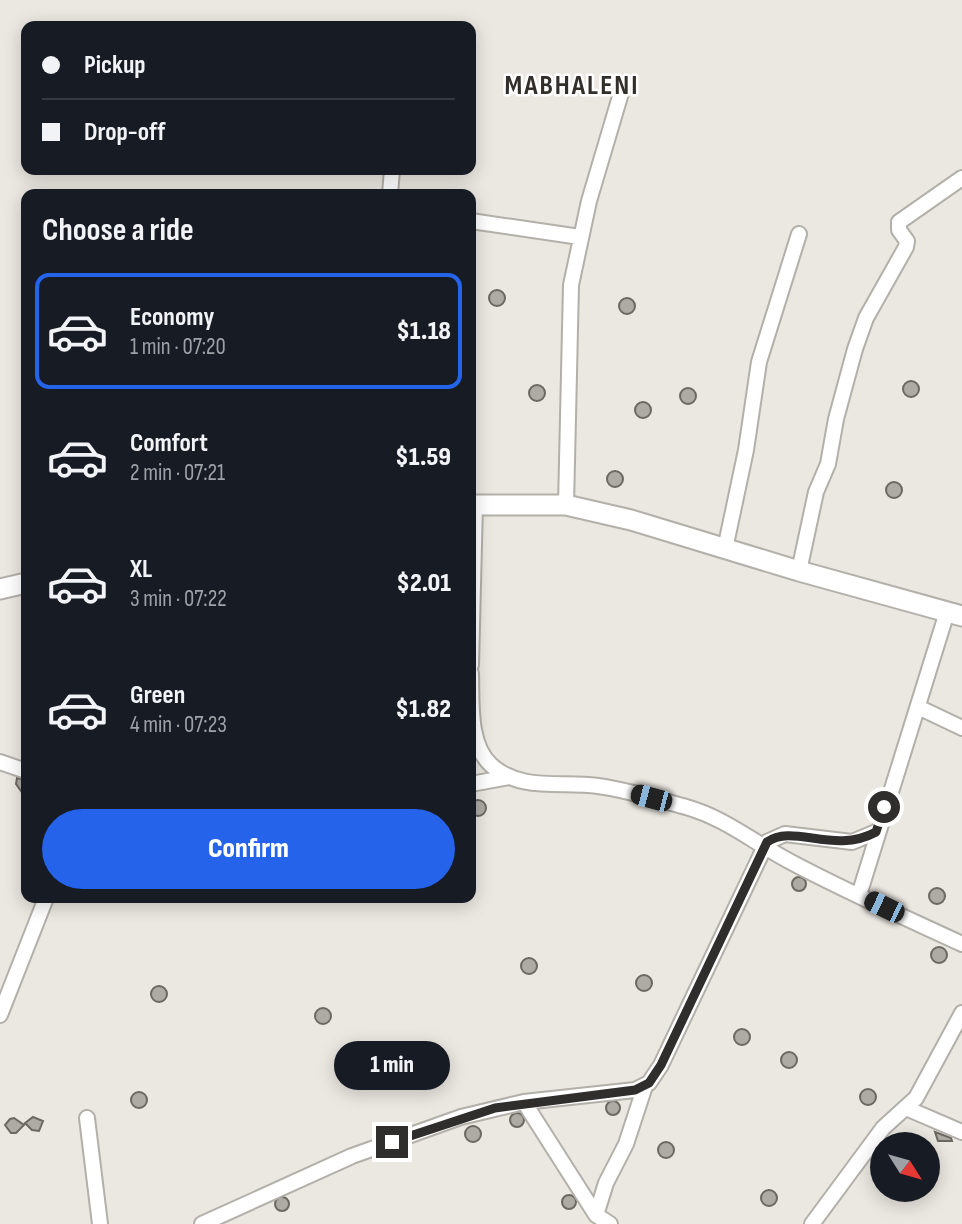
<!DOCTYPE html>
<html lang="en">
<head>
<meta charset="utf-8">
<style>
  body { margin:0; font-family:"Sofia Sans Condensed",sans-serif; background:#242831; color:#f1f3f6; height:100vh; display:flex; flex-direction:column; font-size:26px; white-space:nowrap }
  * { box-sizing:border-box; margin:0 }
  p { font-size:23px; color:#9ea1a6 }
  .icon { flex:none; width:38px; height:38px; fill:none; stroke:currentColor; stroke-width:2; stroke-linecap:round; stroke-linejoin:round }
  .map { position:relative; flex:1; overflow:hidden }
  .sheet { position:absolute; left:21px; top:189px; width:455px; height:714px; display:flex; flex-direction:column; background:#171b24; border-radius:14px; box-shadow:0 4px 18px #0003 }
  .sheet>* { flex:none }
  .top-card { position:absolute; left:21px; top:21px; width:455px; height:154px; border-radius:14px; box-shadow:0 4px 18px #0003; display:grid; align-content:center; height:154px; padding:0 21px; background:#171b24 }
  .needle { width:46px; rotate:127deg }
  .fabs { position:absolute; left:870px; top:1132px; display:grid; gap:14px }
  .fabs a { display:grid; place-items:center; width:70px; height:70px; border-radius:50%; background:#171b24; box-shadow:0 4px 18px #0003; font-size:35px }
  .end { position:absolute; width:32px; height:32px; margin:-16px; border:9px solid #302e2c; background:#fff; box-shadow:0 0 0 4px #fff }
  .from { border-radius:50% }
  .bubble { position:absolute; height:49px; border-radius:24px; background:#171b24; box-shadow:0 4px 18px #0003; font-size:23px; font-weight:800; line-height:49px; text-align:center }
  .car { position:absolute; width:21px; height:42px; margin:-21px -10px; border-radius:9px; box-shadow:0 0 5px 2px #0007; background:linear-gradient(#222 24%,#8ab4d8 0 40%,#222 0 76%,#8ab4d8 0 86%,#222 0) }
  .top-card b { display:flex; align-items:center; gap:24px; height:66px; font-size:26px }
  .top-card b+b { border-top:2px solid #363941 }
  .top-card i { width:18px; height:18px; background:#f1f3f6 }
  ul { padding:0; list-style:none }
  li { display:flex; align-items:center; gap:21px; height:116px; margin:0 14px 10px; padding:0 7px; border:4px solid transparent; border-radius:14px }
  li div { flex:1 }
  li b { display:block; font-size:26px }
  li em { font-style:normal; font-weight:800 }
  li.on { border-color:#2563eb }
  li>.icon { width:63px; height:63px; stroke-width:1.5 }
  h2 { padding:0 21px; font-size:32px; line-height:84px }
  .action { display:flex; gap:14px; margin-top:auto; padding:14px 21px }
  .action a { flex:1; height:80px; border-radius:42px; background:#2563eb; color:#fff; font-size:28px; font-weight:800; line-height:80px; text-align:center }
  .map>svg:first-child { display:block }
  .building { fill:#aeaba5; stroke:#6c6862; stroke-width:2 }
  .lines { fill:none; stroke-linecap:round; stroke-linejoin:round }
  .street-casing { stroke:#b3afa9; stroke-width:18 }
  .secondary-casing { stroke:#b3afa9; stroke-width:23 }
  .street { stroke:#fff; stroke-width:14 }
  .secondary { stroke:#fff; stroke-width:19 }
  .route { stroke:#302e2c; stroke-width:9 }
  .labels { text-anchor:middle; stroke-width:5; stroke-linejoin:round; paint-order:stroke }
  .district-label { font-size:28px; font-weight:bold; letter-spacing:2px; fill:#322f2a; stroke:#fff }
</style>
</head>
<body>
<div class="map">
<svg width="962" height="1224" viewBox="0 0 962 1224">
  <rect width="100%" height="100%" fill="#ebe7e1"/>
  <!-- building -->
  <path class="building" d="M489 298a8 8 0 1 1 16 0a8 8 0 1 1-16 0Z
    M619 306a8 8 0 1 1 16 0a8 8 0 1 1-16 0Z
    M903 389a8 8 0 1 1 16 0a8 8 0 1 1-16 0Z
    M529 393a8 8 0 1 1 16 0a8 8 0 1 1-16 0Z
    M680 396a8 8 0 1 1 16 0a8 8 0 1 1-16 0Z
    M635 410a8 8 0 1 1 16 0a8 8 0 1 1-16 0Z
    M607 479a8 8 0 1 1 16 0a8 8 0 1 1-16 0Z
    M886 490a8 8 0 1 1 16 0a8 8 0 1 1-16 0Z
    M 17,778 L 26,780 L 26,798 L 16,784 Z
    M470 808a8 8 0 1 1 16 0a8 8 0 1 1-16 0Z
    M792 884a7 7 0 1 1 14 0a7 7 0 1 1-14 0Z
    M929 896a8 8 0 1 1 16 0a8 8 0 1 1-16 0Z
    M931 955a8 8 0 1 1 16 0a8 8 0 1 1-16 0Z
    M521 966a8 8 0 1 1 16 0a8 8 0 1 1-16 0Z
    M636 983a8 8 0 1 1 16 0a8 8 0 1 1-16 0Z
    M151 994a8 8 0 1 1 16 0a8 8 0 1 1-16 0Z
    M315 1016a8 8 0 1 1 16 0a8 8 0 1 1-16 0Z
    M734 1037a8 8 0 1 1 16 0a8 8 0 1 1-16 0Z
    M781 1060a8 8 0 1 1 16 0a8 8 0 1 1-16 0Z
    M860 1097a8 8 0 1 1 16 0a8 8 0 1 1-16 0Z
    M131 1100a8 8 0 1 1 16 0a8 8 0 1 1-16 0Z
    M606 1108a7 7 0 1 1 14 0a7 7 0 1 1-14 0Z
    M510 1120a7 7 0 1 1 14 0a7 7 0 1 1-14 0Z
    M 33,1117 L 43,1121 L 39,1131 L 32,1130 L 25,1123 Z
    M 14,1118 L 24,1125 L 16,1133 L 11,1133 L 5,1125 L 10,1119 Z
    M465 1134a8 8 0 1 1 16 0a8 8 0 1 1-16 0Z
    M 935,1132 L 951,1138 L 952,1141 L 938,1141 Z
    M658 1150a8 8 0 1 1 16 0a8 8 0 1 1-16 0Z
    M761 1198a8 8 0 1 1 16 0a8 8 0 1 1-16 0Z
    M562 1202a7 7 0 1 1 14 0a7 7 0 1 1-14 0Z
    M275 1204a7 7 0 1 1 14 0a7 7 0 1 1-14 0Z"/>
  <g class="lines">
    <defs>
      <path id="street" d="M 390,194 L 392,170
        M 471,221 L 580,237
        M 566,505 L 571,285 L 589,201 L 624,83
        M 725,549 L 746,450 L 759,362 L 799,234
        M 799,571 L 816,492 L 828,464 L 836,419 L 855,349 L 866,318 L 906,247 L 907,241 L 899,230 L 899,222 L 962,178
        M 471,665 L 475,504
        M 471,673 C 472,701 468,744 491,765 C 521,792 560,781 598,786 C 627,790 657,799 686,807 C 725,818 753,842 789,861 C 845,891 904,917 962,944
        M 918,707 L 962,728
        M 0,762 L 26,771
        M 471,784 L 509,777
        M 859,895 L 947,612
        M 0,1015 L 46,898
        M 524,1102 L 596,1215 L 610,1224
        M 906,1108 L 962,1132
        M 87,1118 L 100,1224
        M 596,1215 L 606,1183 L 626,1144 L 645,1086
        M 202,1224 L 352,1156 L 461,1117 L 524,1102 L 635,1090 L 649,1083 L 661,1065 L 767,842 L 785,834 L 852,842 L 876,832
        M 812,1224 L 883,1128 L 916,1098 L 962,1013"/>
      <path id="secondary" d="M 471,505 L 566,505 L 631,520 L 799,571 L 962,616
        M 0,589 L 26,583"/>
    </defs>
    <!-- street casing -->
    <use href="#street" class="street-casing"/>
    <!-- secondary casing -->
    <use href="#secondary" class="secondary-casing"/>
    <!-- street -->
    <use href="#street" class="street"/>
    <!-- secondary -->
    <use href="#secondary" class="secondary"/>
  </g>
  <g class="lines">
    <!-- route -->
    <path class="route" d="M 392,1142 L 495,1108 L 635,1090 L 649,1083 L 661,1065 L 767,842 C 793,823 834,855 876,832 L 884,807"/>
  </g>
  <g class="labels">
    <!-- district labels -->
    <g class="district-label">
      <text x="572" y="94">MABHALENI</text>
    </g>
  </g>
</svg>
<div class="fabs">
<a><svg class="needle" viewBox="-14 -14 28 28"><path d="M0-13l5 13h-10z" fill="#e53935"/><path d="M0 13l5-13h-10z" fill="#9ea1a6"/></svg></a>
</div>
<i class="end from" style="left:884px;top:807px"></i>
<i class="end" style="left:392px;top:1142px"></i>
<div class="bubble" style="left:334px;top:1041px;width:116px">1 min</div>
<i class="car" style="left:651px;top:798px;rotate:285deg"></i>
<i class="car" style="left:884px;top:907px;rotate:296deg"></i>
<div class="top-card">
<b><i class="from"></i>Pickup</b>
<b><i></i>Drop-off</b>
</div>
<section class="sheet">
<h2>Choose a ride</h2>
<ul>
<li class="on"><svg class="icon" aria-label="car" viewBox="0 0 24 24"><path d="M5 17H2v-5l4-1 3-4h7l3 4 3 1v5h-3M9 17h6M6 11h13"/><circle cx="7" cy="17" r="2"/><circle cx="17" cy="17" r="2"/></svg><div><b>Economy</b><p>1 min · 07:20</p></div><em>$1.18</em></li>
<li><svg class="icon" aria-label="car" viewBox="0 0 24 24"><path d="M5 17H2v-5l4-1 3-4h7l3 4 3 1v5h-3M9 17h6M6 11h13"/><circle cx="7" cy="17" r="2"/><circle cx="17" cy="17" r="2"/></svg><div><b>Comfort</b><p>2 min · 07:21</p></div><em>$1.59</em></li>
<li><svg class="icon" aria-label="car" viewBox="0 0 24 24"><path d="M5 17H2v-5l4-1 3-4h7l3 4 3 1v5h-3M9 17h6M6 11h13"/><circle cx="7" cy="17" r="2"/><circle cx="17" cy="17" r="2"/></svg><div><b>XL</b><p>3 min · 07:22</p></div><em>$2.01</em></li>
<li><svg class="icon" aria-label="car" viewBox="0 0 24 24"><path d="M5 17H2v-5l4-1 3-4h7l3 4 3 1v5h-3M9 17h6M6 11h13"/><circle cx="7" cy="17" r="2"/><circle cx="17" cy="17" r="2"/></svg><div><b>Green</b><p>4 min · 07:23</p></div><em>$1.82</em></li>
</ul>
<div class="action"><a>Confirm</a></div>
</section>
</div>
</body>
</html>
